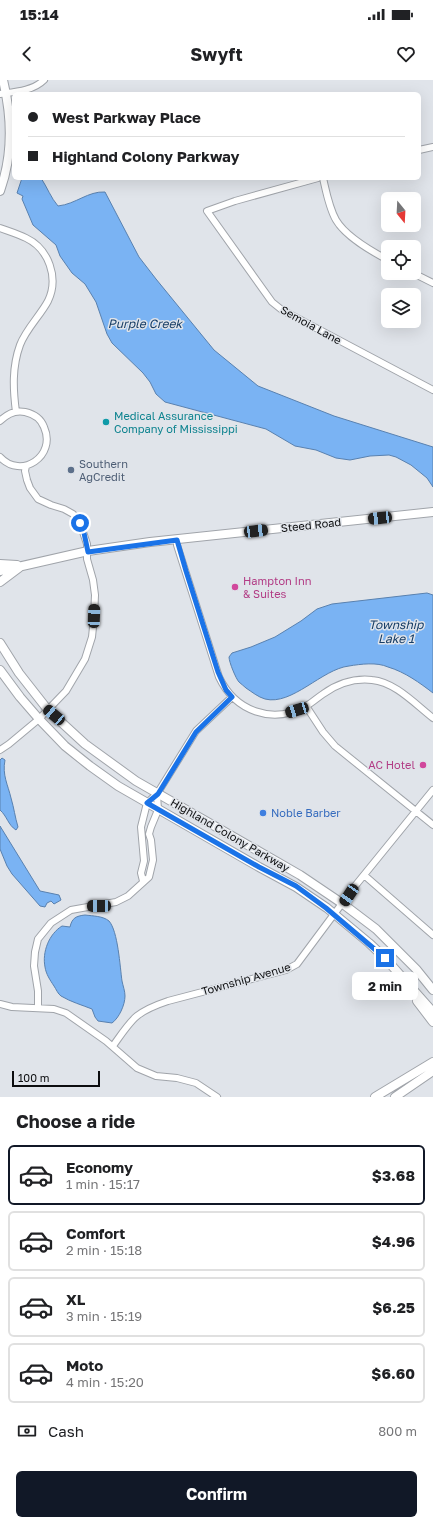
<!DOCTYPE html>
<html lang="en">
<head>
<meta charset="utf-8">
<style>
  body { margin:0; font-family:"Golos Text",sans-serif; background:#f6f6f6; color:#202124; height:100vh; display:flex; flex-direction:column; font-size:15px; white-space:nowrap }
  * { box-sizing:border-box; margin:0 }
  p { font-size:13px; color:#757577 }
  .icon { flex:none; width:22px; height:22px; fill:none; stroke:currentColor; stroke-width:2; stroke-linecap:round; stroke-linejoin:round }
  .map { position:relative; height:1017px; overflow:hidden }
  .side { display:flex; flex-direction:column; background:#fff; flex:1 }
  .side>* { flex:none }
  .top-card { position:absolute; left:12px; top:12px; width:409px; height:88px; border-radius:6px; box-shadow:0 4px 16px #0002; display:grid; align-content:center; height:88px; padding:0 16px; background:#fff }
  .needle { width:26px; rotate:162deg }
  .fabs { position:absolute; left:381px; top:112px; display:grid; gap:8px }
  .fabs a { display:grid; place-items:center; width:40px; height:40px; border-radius:6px; background:#fff; box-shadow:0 4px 16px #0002; font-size:20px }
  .scale { position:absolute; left:12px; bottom:10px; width:88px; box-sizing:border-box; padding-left:4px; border:2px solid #0c0d0f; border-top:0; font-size:11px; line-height:14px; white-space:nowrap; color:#0c0d0f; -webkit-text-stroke:3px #e0e4ea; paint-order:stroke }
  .end { position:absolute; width:18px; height:18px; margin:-9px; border:5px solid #1a73e8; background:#fff; box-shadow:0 0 0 2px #fff }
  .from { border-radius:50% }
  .bubble { position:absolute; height:28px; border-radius:6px; background:#fff; box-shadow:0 4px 16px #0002; font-size:13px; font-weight:700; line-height:28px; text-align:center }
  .car { position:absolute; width:12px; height:24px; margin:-12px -6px; border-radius:5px; box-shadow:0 0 3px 1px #0007; background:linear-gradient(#222 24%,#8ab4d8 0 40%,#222 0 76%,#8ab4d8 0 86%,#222 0) }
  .top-card b { display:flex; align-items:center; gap:14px; height:38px; font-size:15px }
  .top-card b+b { border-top:1px solid #e0e0e0 }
  .top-card i { width:10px; height:10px; background:#202124 }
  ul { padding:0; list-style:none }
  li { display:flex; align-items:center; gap:12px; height:60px; margin:0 8px 6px; padding:0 8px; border:2px solid #e0e0e0; border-radius:6px }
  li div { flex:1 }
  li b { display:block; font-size:15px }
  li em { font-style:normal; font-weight:700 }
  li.on { border-color:#111827 }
  li>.icon { width:36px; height:36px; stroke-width:1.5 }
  h2 { padding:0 16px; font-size:18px; line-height:48px }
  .pay { display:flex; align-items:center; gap:10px; height:44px; padding:0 16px; font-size:15px }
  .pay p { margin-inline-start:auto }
  .button { display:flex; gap:8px; margin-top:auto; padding:8px 16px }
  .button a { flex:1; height:46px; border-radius:6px; background:#111827; color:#fff; font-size:16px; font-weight:700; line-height:46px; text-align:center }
  .status { display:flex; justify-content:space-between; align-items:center; height:28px; padding:0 20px; background:#fff; direction:ltr }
  .status svg { height:11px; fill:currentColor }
  header { display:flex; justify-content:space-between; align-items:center; height:52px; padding:0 16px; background:#fff; font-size:18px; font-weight:700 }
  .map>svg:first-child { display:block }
  .water { fill:#7ab3f3; stroke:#5981af }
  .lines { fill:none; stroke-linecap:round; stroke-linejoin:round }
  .minor-casing { stroke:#a0a4aa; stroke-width:8 }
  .tertiary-casing { stroke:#a0a4aa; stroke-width:10 }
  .minor { stroke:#fff; stroke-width:6 }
  .tertiary { stroke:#fff; stroke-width:8 }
  .route { stroke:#1a73e8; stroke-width:5 }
  .culture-dot { fill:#0f9aa8; stroke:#e0e4ea; stroke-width:1.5 }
  .service-dot { fill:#5c6f8a; stroke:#e0e4ea; stroke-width:1.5 }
  .hotel-dot { fill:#d1479c; stroke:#e0e4ea; stroke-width:1.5 }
  .shop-dot { fill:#3f7fe0; stroke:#e0e4ea; stroke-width:1.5 }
  .labels { text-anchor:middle; stroke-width:3; stroke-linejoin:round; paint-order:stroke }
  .street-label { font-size:11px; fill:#0c0d0f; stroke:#e0e4ea }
  .culture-label { font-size:11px; fill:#0d838f; stroke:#e0e4ea; text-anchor:start }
  .service-label { font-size:11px; fill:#4e5e75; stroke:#e0e4ea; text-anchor:start }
  .hotel-label { font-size:11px; fill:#b23c85; stroke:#e0e4ea; text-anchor:start }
  .shop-label { font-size:11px; fill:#366cbe; stroke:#e0e4ea; text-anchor:start }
  .water-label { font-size:12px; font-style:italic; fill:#163d66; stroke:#e0e4ea }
</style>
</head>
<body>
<div class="status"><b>15:14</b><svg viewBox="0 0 49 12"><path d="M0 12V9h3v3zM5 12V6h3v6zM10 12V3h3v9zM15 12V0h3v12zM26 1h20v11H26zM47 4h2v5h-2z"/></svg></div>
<header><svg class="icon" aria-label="back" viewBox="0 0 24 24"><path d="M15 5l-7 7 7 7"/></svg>Swyft<svg class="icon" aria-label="heart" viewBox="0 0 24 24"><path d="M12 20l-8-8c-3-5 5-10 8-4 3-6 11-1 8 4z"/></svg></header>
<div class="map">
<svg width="433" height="1017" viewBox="0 0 433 1017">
  <rect width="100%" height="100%" fill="#e0e4ea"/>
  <!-- water -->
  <path class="water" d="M 22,98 L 41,98 C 47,107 51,118 58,126 C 76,124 88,111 105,112 L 139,177 L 156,199 L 214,270 L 258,306 L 334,336 L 433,367 L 433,407 L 427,398 L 411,385 L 396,377 L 389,375 L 370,376 L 350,380 L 336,378 L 316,370 L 295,366 L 266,349 L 165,322 L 156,314 L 150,302 L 143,293 L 112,263 L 107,254 L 96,222 L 85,204 L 72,193 L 60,176 L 56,165 L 33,145 L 22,119 L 23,116 L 17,113 Z
    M 427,513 L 433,515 L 433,613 C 420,603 405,592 388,587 C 377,582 361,584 349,586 C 322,589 292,626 265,619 C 258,617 252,612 246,608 C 244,606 241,604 239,602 C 236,599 229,582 229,577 L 232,573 L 251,567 L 275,557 L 301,541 L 317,529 L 332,524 Z
    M 2,678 L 5,680 C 2,695 8,705 11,718 C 14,728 15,737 18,747 L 16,750 C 8,745 7,736 0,730 L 0,680 Z
    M 0,746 L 40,811 L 59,815 L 61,820 L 54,824 L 51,821 L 47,823 L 45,827 L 40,826 L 12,794 L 7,786 L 0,769 Z
    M 85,835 C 93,836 103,836 109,841 C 118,851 120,887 122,901 C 123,906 125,911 125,916 C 125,925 119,938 112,943 L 98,941 L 95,937 L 92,929 C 82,925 71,922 61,916 C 58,914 56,909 54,906 C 50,900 46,894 45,887 C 42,872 49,854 62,846 L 70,847 C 72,838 76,836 85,835 Z"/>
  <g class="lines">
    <defs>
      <path id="minor" d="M 0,14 C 15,12 33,11 44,0
        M 419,70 L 433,67
        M 318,98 L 235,121 L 207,131 L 272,222 L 282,230 L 433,310
        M 323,98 C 326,111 329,128 336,140 C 346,157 371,171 388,180
        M 0,148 C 8,151 18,154 26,158 C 49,169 59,198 48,221 C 40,236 26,249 20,265 C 12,287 13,309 16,332
        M 413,193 L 433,203
        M 0,341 C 7,334 16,330 25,332 C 34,334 41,339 44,347 C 57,376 21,400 0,377
        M 177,460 L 177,465 L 219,597 C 235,631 272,645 306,626 C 312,623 317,618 323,614 C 337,604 354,598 372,600 C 395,602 415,624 433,638
        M 306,626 L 323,652 L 335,666 L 433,745
        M 0,670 L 9,664 L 39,639 L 66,611 L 85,579 L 92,557 L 94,537 L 95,515 L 93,500 L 87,479 L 87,464 L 80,443 L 73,434 L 64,429 L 51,425 L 38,419 L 30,408 L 27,400 L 25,391 L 26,386
        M 364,795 L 433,855
        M 143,801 L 141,793 L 144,781 L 141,747 L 147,723 L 157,714 L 196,651 L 232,617
        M 0,924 L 12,927 L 54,929 L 66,933 L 106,961 L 137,988 L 156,996 L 177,998 L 196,1003 L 217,1017
        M 38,928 L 38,911 L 34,886 L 35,872 L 38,859 L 51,843 L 71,830 L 116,822 L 128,816 L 149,797 L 153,780 L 151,760 L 149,754 L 151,747 L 158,730 L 157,714
        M 113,966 C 132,939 135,932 168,921 L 286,890 L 297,884 L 355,806 L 433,710"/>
      <path id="tertiary" d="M 0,111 C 13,75 12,37 3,0
        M 0,484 L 17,485
        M 0,491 L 88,471 L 150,462 L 433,432
        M 0,502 L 20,487
        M 0,563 L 19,593 L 48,630 L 85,664 L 136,701 L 300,795 L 343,824 L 376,849 L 416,889 L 433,910
        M 0,590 L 20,617 L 39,639 L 65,666 L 90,686 L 118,706 L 259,787 L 296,807 L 327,828 L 369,863 L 385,878 L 433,932
        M 417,921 L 433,942
        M 375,1017 L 433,982
        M 395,1017 L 433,991"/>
    </defs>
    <!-- minor casing -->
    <use href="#minor" class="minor-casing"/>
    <!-- tertiary casing -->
    <use href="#tertiary" class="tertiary-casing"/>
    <!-- minor -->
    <use href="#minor" class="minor"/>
    <!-- tertiary -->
    <use href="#tertiary" class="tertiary"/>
  </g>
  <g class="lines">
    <!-- route -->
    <path class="route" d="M 80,443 L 84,453 L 88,472 L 177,460 L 186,491 L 218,592 L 226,610 L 232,617 L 196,652 L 158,714 L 147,723 L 259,787 L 296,806 L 326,828 L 385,878"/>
  </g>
  <!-- markers -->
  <circle class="culture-dot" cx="106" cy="342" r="4"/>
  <circle class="service-dot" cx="71" cy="390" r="4"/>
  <g class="hotel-dot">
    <circle cx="235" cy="507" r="4"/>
    <circle cx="423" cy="685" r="4"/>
  </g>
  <circle class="shop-dot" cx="263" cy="733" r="4"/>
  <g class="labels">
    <!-- street labels -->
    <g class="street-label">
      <text transform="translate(311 245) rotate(29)" y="4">Semoia Lane</text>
      <text transform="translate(311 445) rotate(-6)" y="4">Steed Road</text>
      <text transform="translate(230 755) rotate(30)" y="4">Highland Colony Parkway</text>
      <text transform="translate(246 899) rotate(-16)" y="4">Township Avenue</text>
    </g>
    <!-- culture labels -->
    <g class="culture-label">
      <text x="114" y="340">Medical Assurance<tspan x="114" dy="13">Company of Mississippi</tspan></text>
    </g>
    <!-- service labels -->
    <g class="service-label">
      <text x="79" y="388">Southern<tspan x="79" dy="13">AgCredit</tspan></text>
    </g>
    <!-- hotel labels -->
    <g class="hotel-label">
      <text x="243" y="505">Hampton Inn<tspan x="243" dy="13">&amp; Suites</tspan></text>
      <text x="415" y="689" text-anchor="end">AC Hotel</text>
    </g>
    <!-- shop labels -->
    <g class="shop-label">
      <text x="271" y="737">Noble Barber</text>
    </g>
    <!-- water labels -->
    <g class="water-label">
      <text x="145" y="248">Purple Creek</text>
      <text x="396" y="549">Township<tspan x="396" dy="14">Lake 1</tspan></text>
    </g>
  </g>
</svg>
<div class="fabs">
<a><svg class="needle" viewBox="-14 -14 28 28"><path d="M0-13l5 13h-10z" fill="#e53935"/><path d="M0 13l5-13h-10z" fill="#757577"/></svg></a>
<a><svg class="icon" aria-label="locate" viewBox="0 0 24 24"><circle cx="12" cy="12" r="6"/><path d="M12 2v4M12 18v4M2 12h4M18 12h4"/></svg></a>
<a><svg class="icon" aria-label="layers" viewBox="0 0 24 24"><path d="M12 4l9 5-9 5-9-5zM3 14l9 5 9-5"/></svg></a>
</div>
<div class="scale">100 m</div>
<i class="end from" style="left:80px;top:443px"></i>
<i class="end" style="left:385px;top:878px"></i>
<div class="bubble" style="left:352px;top:892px;width:66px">2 min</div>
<i class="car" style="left:380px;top:438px;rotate:264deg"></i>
<i class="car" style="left:256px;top:451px;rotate:83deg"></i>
<i class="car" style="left:94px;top:536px;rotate:2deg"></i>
<i class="car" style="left:297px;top:630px;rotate:253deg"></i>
<i class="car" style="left:54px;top:635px;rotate:310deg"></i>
<i class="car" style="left:349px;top:815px;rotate:214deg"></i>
<i class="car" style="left:99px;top:826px;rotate:270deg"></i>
<div class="top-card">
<b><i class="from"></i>West Parkway Place</b>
<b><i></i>Highland Colony Parkway</b>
</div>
</div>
<section class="side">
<h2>Choose a ride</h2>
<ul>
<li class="on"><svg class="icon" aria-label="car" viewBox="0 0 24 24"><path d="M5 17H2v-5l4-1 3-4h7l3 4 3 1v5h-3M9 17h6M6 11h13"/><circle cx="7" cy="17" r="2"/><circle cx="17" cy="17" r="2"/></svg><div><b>Economy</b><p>1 min · 15:17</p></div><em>$3.68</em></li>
<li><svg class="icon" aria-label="car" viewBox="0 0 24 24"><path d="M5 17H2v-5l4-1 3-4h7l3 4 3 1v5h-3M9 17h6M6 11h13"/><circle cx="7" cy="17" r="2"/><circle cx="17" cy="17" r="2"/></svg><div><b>Comfort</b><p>2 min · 15:18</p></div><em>$4.96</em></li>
<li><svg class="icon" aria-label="car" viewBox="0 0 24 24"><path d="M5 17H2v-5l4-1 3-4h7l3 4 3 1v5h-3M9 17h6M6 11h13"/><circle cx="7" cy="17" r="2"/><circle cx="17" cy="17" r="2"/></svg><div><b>XL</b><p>3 min · 15:19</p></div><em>$6.25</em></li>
<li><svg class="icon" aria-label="car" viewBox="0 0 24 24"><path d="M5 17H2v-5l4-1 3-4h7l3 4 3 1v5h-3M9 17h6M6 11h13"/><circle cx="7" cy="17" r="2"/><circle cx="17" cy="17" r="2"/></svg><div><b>Moto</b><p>4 min · 15:20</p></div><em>$6.60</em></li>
</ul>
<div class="pay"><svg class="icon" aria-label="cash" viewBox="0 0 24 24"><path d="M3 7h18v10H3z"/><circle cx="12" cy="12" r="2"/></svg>Cash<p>800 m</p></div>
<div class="button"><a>Confirm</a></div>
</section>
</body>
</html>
